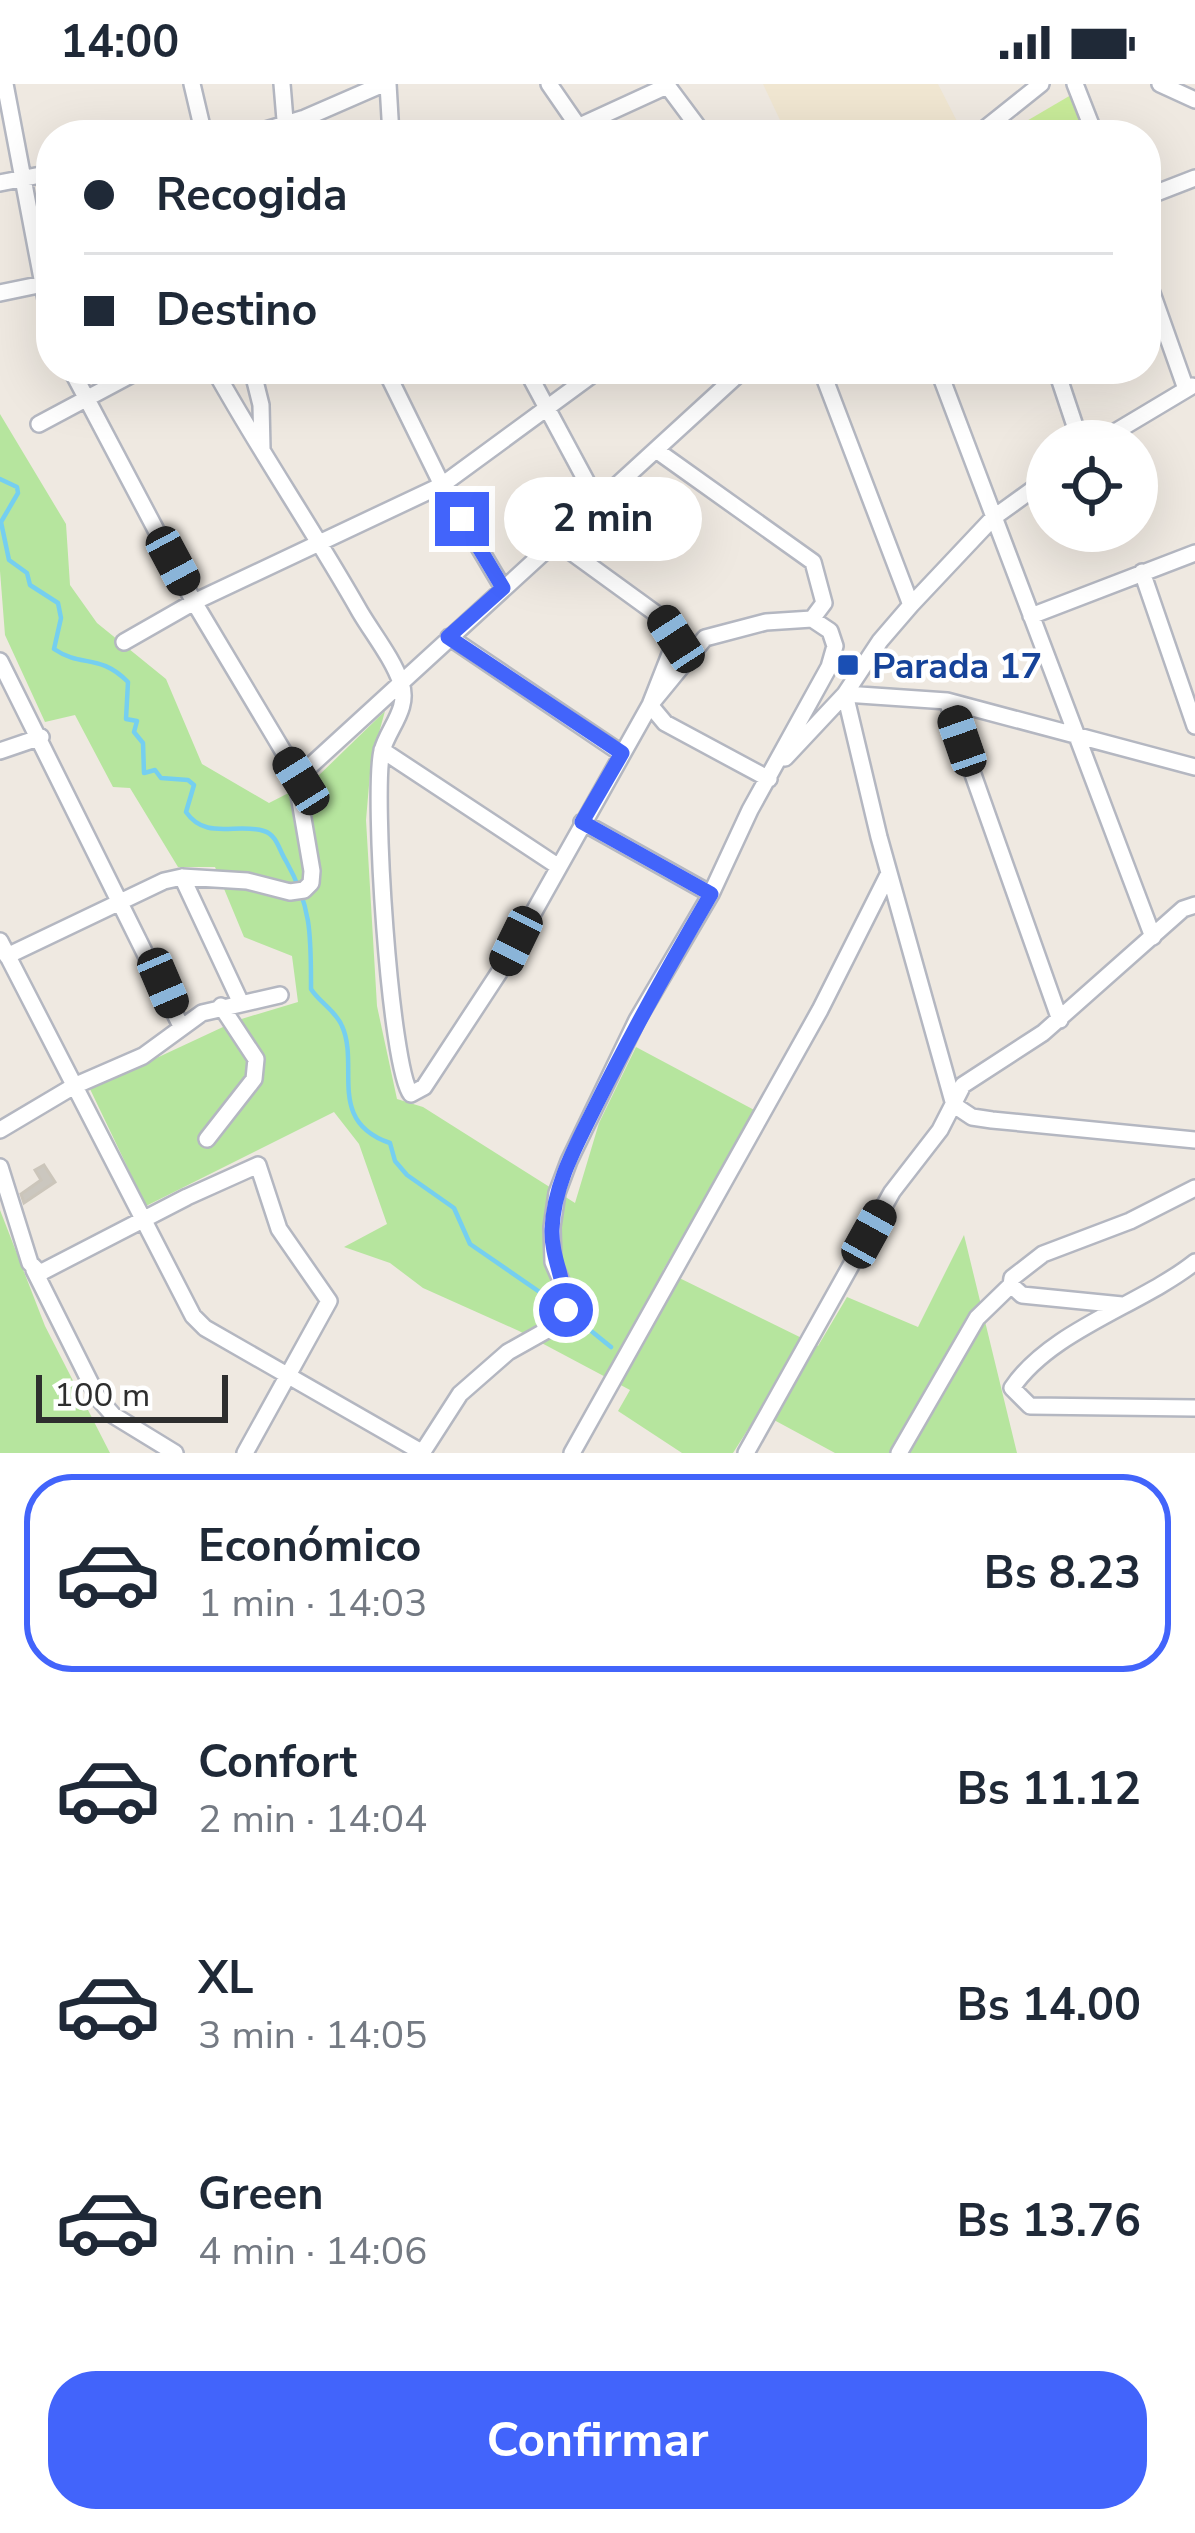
<!DOCTYPE html>
<html lang="es">
<head>
<meta charset="utf-8">
<style>
  body { margin:0; font-family:"Nunito Sans",sans-serif; background:#f6f6f7; color:#1f2937; height:100vh; display:flex; flex-direction:column; font-size:45px; white-space:nowrap }
  * { box-sizing:border-box; margin:0 }
  p { font-size:39px; color:#747a83 }
  .icon { flex:none; width:66px; height:66px; fill:none; stroke:currentColor; stroke-width:2; stroke-linecap:round; stroke-linejoin:round }
  .map { position:relative; height:1369px; overflow:hidden }
  .sheet { display:flex; flex-direction:column; background:#fff; flex:1 }
  .sheet>* { flex:none }
  .hud { position:absolute; left:36px; top:36px; width:1125px; height:264px; border-radius:48px; box-shadow:0 12px 48px #0002; display:grid; align-content:center; height:264px; padding:0 48px; background:#fff }
  .fabs { position:absolute; left:1026px; top:336px; display:grid; gap:24px }
  .fabs a { display:grid; place-items:center; width:132px; height:132px; border-radius:50%; background:#fff; box-shadow:0 12px 48px #0002; font-size:60px }
  .scale { position:absolute; left:36px; bottom:30px; width:192px; box-sizing:border-box; padding-left:12px; border:6px solid #2e2e2e; border-top:0; font-size:33px; line-height:42px; white-space:nowrap; color:#2e2e2e; -webkit-text-stroke:9px #fff; paint-order:stroke }
  .end { position:absolute; width:54px; height:54px; margin:-27px; border:15px solid #4264fb; background:#fff; box-shadow:0 0 0 6px #fff }
  .from { border-radius:50% }
  .bubble { position:absolute; height:84px; border-radius:42px; background:#fff; box-shadow:0 12px 48px #0002; font-size:39px; font-weight:700; line-height:84px; text-align:center }
  .car { position:absolute; width:36px; height:72px; margin:-36px -18px; border-radius:15px; box-shadow:0 0 9px 3px #0007; background:linear-gradient(#222 24%,#8ab4d8 0 40%,#222 0 76%,#8ab4d8 0 86%,#222 0) }
  .hud b { display:flex; align-items:center; gap:42px; height:114px; font-size:45px }
  .hud b+b { border-top:3px solid #e0e1e3 }
  .hud i { width:30px; height:30px; background:#1f2937 }
  ul { padding:21px 0 0; list-style:none }
  li { display:flex; align-items:center; gap:36px; height:198px; margin:0 24px 18px; padding:0 24px; border:6px solid transparent; border-radius:48px }
  li div { flex:1 }
  li b { display:block; font-size:45px }
  li em { font-style:normal; font-weight:700 }
  li.active { border-color:#4264fb }
  li>.icon { width:108px; height:108px; stroke-width:1.5 }
  .primary-button { display:flex; gap:24px; margin-top:auto; padding:24px 48px }
  .primary-button a { flex:1; height:138px; border-radius:48px; background:#4264fb; color:#fff; font-size:48px; font-weight:700; line-height:138px; text-align:center }
  .status { display:flex; justify-content:space-between; align-items:center; height:84px; padding:0 60px; background:#fff; direction:ltr }
  .status svg { height:33px; fill:currentColor }
  .map>svg:first-child { display:block }
  .education { fill:#f0e6d1 }
  .green { fill:#b6e59e }
  .pitch { fill:#c9ec9a }
  .lines { fill:none; stroke-linecap:round; stroke-linejoin:round }
  .stream { stroke:#75cff0; stroke-width:4.5 }
  .building { fill:#cbc7bf; stroke:#cbc5ba; stroke-width:3 }
  .minor-casing { stroke:#b4b7c1; stroke-width:20 }
  .minor { stroke:#fff; stroke-width:15 }
  .route { stroke:#4264fb; stroke-width:15 }
  .transit-dot { fill:#1a4fb4; stroke:#fff; stroke-width:4.5 }
  .labels { text-anchor:middle; stroke-width:9; stroke-linejoin:round; paint-order:stroke }
  .transit-label { font-size:36px; font-weight:bold; fill:#164399; stroke:#fff; text-anchor:start }
</style>
</head>
<body>
<div class="status"><b>14:00</b><svg viewBox="0 0 49 12"><path d="M0 12V9h3v3zM5 12V6h3v6zM10 12V3h3v9zM15 12V0h3v12zM26 1h20v11H26zM47 4h2v5h-2z"/></svg></div>
<div class="map">
<svg width="1195" height="1369" viewBox="0 0 1195 1369">
  <rect width="100%" height="100%" fill="#efe9e1"/>
  <!-- education -->
  <path class="education" d="M 763,0 L 938,0 L 963,49 L 787,51 Z"/>
  <!-- green -->
  <path class="green" d="M 0,330 L 66,440 L 70,501 L 97,539 L 166,595 L 202,680 L 269,719 L 314,696 L 385,627 L 371,678 L 366,736 L 377,922 L 397,1015 L 423,1023 L 575,1119 L 599,1039 L 636,963 L 758,1028 L 663,1186 L 818,1262 L 847,1213 L 918,1243 L 964,1151 L 1017,1369 L 835,1369 L 759,1328 L 733,1369 L 682,1369 L 618,1327 L 630,1306 L 519,1247 L 423,1204 L 390,1179 L 344,1163 L 387,1140 L 359,1060 L 334,1028 L 146,1122 L 90,1005 L 238,936 L 298,918 L 292,872 L 244,853 L 215,783 L 178,783 L 130,704 L 113,703 L 75,631 L 45,638 L 5,551 L 0,487 Z
    M 0,1126 L 45,1242 L 110,1369 L 0,1369 Z"/>
  <!-- pitch -->
  <path class="pitch" d="M 1071,11 L 1086,51 L 1003,51 Z"/>
  <g class="lines">
    <!-- stream -->
    <path class="stream" d="M 0,395 L 17,403 L 18,409 L 1,438 L 9,476 L 27,489 L 30,501 L 58,519 L 61,534 L 54,565 C 82,584 99,569 128,598 L 126,635 L 137,637 L 134,648 L 143,659 L 144,689 L 155,686 L 161,694 L 188,696 L 194,701 L 186,728 C 206,757 237,738 264,747 C 277,751 279,766 286,777 C 312,823 311,853 311,905 C 319,918 336,927 342,942 C 360,982 326,1037 390,1059 L 395,1077 L 407,1091 L 454,1124 L 470,1160 L 560,1222
      M 569,1229 L 611,1263"/>
  </g>
  <!-- building -->
  <path class="building" d="M 44,1081 L 55,1098 L 24,1119 L 21,1110 L 41,1096 L 35,1086 Z"/>
  <g class="lines">
    <defs>
      <path id="minor" d="M 5,0 L 51,242
        M 192,0 L 204,51
        M 282,0 L 286,48
        M 388,0 L 391,51
        M 549,0 L 578,42
        M 666,0 L 704,51
        M 1075,0 L 1095,51
        M 1160,0 L 1195,16
        M 249,51 L 305,34 L 383,0
        M 560,51 L 667,2
        M 977,51 L 1041,0
        M 0,99 L 51,89
        M 1146,113 L 1195,94
        M 1146,192 L 1186,305
        M 0,209 L 48,199
        M 71,285 L 194,518 L 301,697
        M 214,285 C 260,368 313,445 360,528 C 373,550 393,575 401,599 C 410,625 388,644 382,667 C 372,708 390,984 411,1010 L 424,1003 L 504,881 L 650,621 L 705,554 L 766,538 L 812,535 L 830,547 L 835,562 L 829,583 L 750,726 L 711,810 L 637,936 L 569,1077 L 557,1109 L 552,1143 L 553,1178 L 566,1208 L 566,1226 L 549,1245 L 508,1268 L 460,1310 L 422,1369
        M 252,285 L 261,321 L 262,365
        M 385,285 L 442,401 L 503,504
        M 526,285 L 598,419
        M 821,285 L 911,521
        M 938,285 L 1153,853
        M 1056,285 L 1080,357
        M 39,340 L 142,285
        M 1100,357 L 1192,302
        M 656,366 L 813,478 L 824,519 L 812,535
        M 556,457 L 662,534 L 676,555 L 650,621 L 665,639 L 769,695
        M 1142,488 L 1195,642
        M 1031,532 L 1195,469
        M 449,553 L 621,669
        M 124,558 L 194,518 L 442,401 L 600,285
        M 0,577 L 181,942
        M 845,610 L 879,753 L 954,1021 L 972,1033 L 992,1036 L 1195,1056
        M 845,610 L 947,617 L 1195,683
        M 947,617 L 1060,936
        M 382,666 L 559,783
        M 0,667 L 41,653
        M 785,674 L 845,610 L 880,557 L 911,521 L 993,434 L 1047,395
        M 582,738 L 711,810
        M 182,793 L 240,917
        M 0,857 L 193,1232 L 205,1244 L 423,1369
        M 7,872 L 164,797 L 182,793 L 247,797 L 290,808 L 304,806 L 311,799 L 312,787 L 299,711 L 307,685 L 744,285
        M 0,1046 L 74,1002 L 143,972 L 202,929 L 280,911
        M 207,1055 L 254,995 L 256,975 L 221,922
        M 0,1083 L 30,1179 L 40,1189 L 187,1113 L 258,1081 L 279,1145 L 329,1217 L 245,1369
        M 1195,1178 C 1141,1221 1051,1246 1012,1304 L 1030,1322 L 1195,1324
        M 34,1186 L 98,1314 L 113,1331 L 175,1369
        M 1122,1221 L 1022,1211 L 1011,1201 L 1012,1194 L 1043,1170 L 1130,1137 L 1195,1104
        M 572,1369 L 820,926 L 889,789
        M 746,1369 L 892,1108 L 940,1046 L 963,1001 L 1043,949 L 1183,825 L 1195,821
        M 899,1369 L 977,1234 L 1011,1201"/>
    </defs>
    <!-- minor casing -->
    <use href="#minor" class="minor-casing"/>
    <!-- minor -->
    <use href="#minor" class="minor"/>
  </g>
  <g class="lines">
    <!-- route -->
    <path class="route" d="M 462,435 L 503,504 L 448,553 L 622,669 L 582,738 L 711,810 C 670,880 631,950 595,1023 C 576,1062 554,1100 552,1145 C 551,1174 566,1197 566,1226"/>
  </g>
  <!-- markers -->
  <rect class="transit-dot" x="836" y="569" width="24" height="24" rx="6"/>
  <g class="labels">
    <!-- transit labels -->
    <g class="transit-label">
      <text x="872" y="594">Parada 17</text>
    </g>
  </g>
</svg>
<div class="fabs">
<a><svg class="icon" aria-label="locate" viewBox="0 0 24 24"><circle cx="12" cy="12" r="6"/><path d="M12 2v4M12 18v4M2 12h4M18 12h4"/></svg></a>
</div>
<div class="scale">100 m</div>
<i class="end from" style="left:566px;top:1226px"></i>
<i class="end" style="left:462px;top:435px"></i>
<div class="bubble" style="left:504px;top:393px;width:198px">2 min</div>
<i class="car" style="left:173px;top:477px;rotate:152deg"></i>
<i class="car" style="left:676px;top:555px;rotate:327deg"></i>
<i class="car" style="left:962px;top:657px;rotate:341deg"></i>
<i class="car" style="left:301px;top:697px;rotate:328deg"></i>
<i class="car" style="left:516px;top:857px;rotate:206deg"></i>
<i class="car" style="left:163px;top:899px;rotate:157deg"></i>
<i class="car" style="left:869px;top:1150px;rotate:29deg"></i>
<div class="hud">
<b><i class="from"></i>Recogida</b>
<b><i></i>Destino</b>
</div>
</div>
<section class="sheet">
<ul>
<li class="active"><svg class="icon" aria-label="car" viewBox="0 0 24 24"><path d="M5 17H2v-5l4-1 3-4h7l3 4 3 1v5h-3M9 17h6M6 11h13"/><circle cx="7" cy="17" r="2"/><circle cx="17" cy="17" r="2"/></svg><div><b>Económico</b><p>1 min · 14:03</p></div><em>Bs 8.23</em></li>
<li><svg class="icon" aria-label="car" viewBox="0 0 24 24"><path d="M5 17H2v-5l4-1 3-4h7l3 4 3 1v5h-3M9 17h6M6 11h13"/><circle cx="7" cy="17" r="2"/><circle cx="17" cy="17" r="2"/></svg><div><b>Confort</b><p>2 min · 14:04</p></div><em>Bs 11.12</em></li>
<li><svg class="icon" aria-label="car" viewBox="0 0 24 24"><path d="M5 17H2v-5l4-1 3-4h7l3 4 3 1v5h-3M9 17h6M6 11h13"/><circle cx="7" cy="17" r="2"/><circle cx="17" cy="17" r="2"/></svg><div><b>XL</b><p>3 min · 14:05</p></div><em>Bs 14.00</em></li>
<li><svg class="icon" aria-label="car" viewBox="0 0 24 24"><path d="M5 17H2v-5l4-1 3-4h7l3 4 3 1v5h-3M9 17h6M6 11h13"/><circle cx="7" cy="17" r="2"/><circle cx="17" cy="17" r="2"/></svg><div><b>Green</b><p>4 min · 14:06</p></div><em>Bs 13.76</em></li>
</ul>
<div class="primary-button"><a>Confirmar</a></div>
</section>
</body>
</html>
